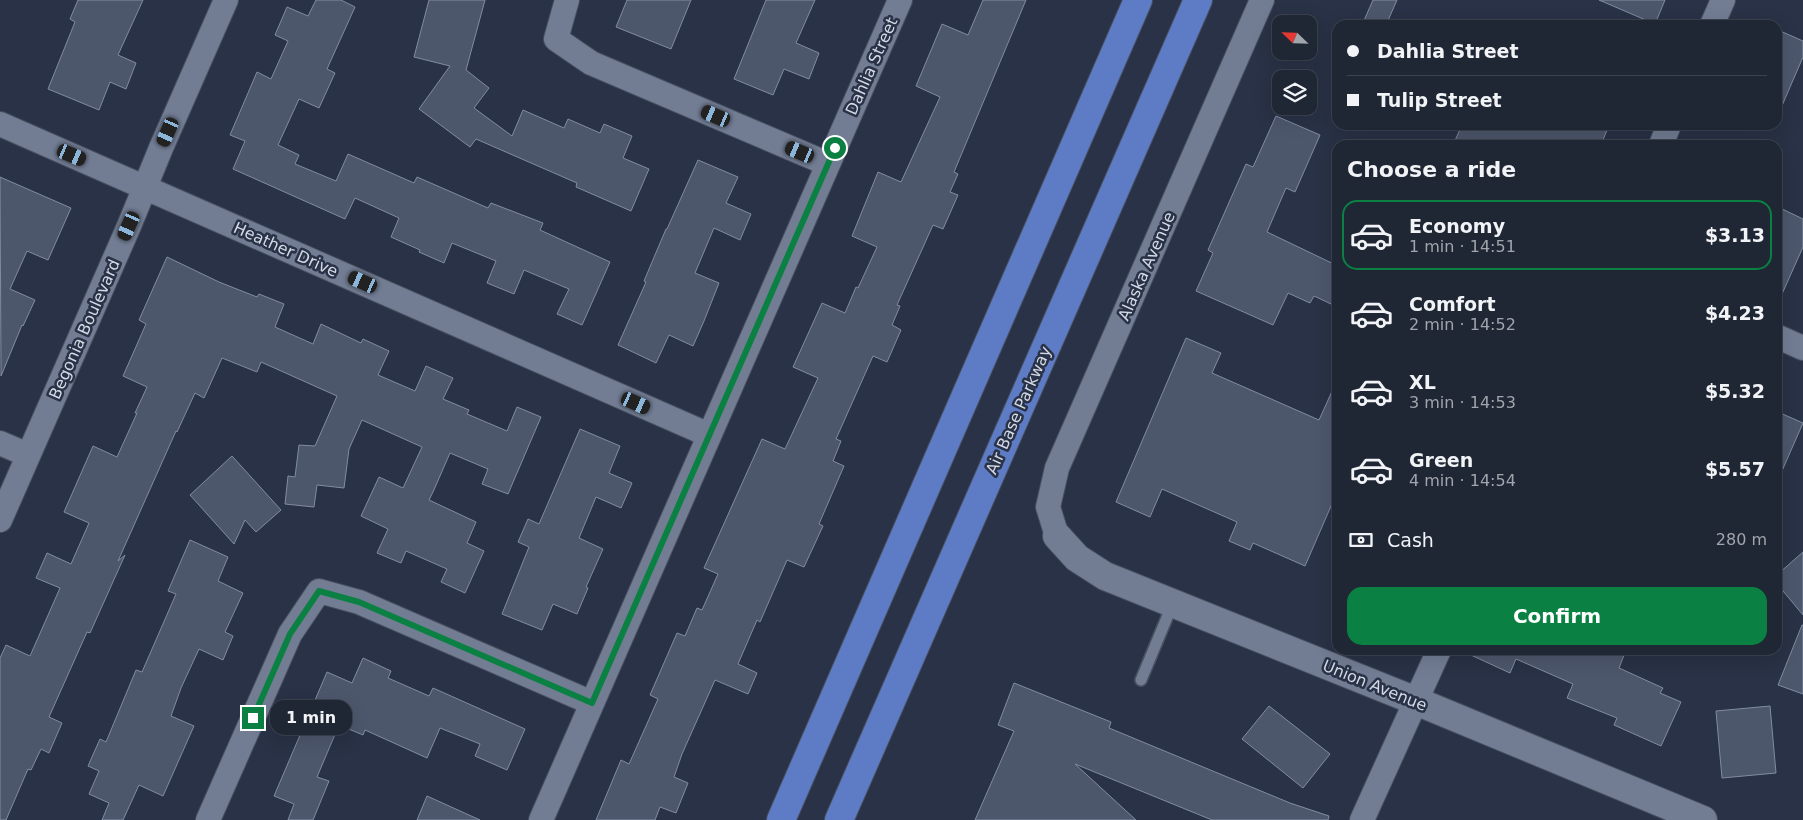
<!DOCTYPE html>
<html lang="en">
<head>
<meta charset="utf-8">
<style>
  body { margin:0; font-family:"DejaVu Sans",sans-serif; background:#272e3c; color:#f1f3f6; height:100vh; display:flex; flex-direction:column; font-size:19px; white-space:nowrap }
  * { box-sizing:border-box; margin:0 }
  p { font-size:16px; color:#a1a5ac }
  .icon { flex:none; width:28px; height:28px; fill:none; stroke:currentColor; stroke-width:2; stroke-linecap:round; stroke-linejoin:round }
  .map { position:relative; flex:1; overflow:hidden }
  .drawer { position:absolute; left:1332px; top:140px; width:450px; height:515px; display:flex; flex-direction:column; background:#1f2634; border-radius:15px; box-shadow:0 5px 20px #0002,0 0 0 1px #3c434f }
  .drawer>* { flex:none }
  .top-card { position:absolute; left:1332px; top:20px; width:450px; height:110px; border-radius:15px; box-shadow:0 5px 20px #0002,0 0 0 1px #3c434f; display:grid; align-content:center; height:110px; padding:0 15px; background:#1f2634 }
  .needle { width:32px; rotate:293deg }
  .tools { position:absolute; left:1272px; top:15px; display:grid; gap:10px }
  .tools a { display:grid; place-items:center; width:45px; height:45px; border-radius:10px; background:#1f2634; box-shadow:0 5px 20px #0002,0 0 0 1px #3c434f; font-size:25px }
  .end { position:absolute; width:22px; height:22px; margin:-11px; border:6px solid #0b8043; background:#fff; box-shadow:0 0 0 2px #fff }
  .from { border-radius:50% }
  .bubble { position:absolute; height:35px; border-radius:15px; background:#1f2634; box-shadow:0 5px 20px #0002,0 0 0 1px #3c434f; font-size:16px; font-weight:700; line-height:35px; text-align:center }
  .car { position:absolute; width:15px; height:30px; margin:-15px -8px; border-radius:6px; box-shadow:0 0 4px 1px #0007; background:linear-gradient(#222 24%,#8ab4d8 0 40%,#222 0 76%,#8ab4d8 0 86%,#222 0) }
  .top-card b { display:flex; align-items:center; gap:18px; height:48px; font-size:19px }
  .top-card b+b { border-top:1px solid #3c434f }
  .top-card i { width:12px; height:12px; background:#f1f3f6 }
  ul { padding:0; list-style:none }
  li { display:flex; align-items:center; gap:15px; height:70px; margin:0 10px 8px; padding:0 5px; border:2px solid transparent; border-radius:15px }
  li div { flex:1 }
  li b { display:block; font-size:19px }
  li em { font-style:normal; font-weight:700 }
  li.active { border-color:#0b8043 }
  li>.icon { width:45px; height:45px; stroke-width:1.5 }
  h2 { padding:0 15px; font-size:22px; line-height:60px }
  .pay { display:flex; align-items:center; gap:12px; height:55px; padding:0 15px; font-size:19px }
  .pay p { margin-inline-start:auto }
  .button { display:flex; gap:10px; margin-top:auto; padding:10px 15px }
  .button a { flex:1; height:58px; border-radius:15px; background:#0b8043; color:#fff; font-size:20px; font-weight:700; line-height:58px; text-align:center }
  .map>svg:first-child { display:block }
  .building { fill:#4d576c; stroke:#818ca3 }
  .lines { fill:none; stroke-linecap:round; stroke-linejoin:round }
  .service-casing { stroke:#484f5f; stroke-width:14 }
  .minor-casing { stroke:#484f5f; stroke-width:26 }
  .tertiary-casing { stroke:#484f5f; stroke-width:30 }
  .primary-casing { stroke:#484f5f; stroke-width:30 }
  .service { stroke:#727d94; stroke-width:11 }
  .minor { stroke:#727d94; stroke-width:24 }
  .tertiary { stroke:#727d94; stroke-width:28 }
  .primary { stroke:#5e7cc5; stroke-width:28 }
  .route { stroke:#0b8043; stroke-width:6 }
  .labels { text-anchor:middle; stroke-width:5; stroke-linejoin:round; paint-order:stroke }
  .street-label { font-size:16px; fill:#d3d9e6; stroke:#293246 }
</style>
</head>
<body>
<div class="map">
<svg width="1803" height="820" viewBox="0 0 1803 820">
  <rect width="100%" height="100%" fill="#293246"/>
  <!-- building -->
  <path class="building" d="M 78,0 L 143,0 L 118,55 L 136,63 L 126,89 L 110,82 L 99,110 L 48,89 L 75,22 L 70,19 Z
    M 316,0 L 341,0 L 355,7 L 327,69 L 335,73 L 319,108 L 299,99 L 278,145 L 299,155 L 295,164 L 336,181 L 348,154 L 414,183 L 417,177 L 488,208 L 491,203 L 543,223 L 540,230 L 610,262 L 582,325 L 557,314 L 569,289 L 524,270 L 514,294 L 487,283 L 496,261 L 452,243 L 444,263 L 419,252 L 420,250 L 391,237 L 399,218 L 355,198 L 345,219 L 233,169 L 245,141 L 230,135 L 257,72 L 271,79 L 288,41 L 275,35 L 287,7 L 308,16 Z
    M 429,0 L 485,0 L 466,70 L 489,88 L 474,108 L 512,136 L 523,110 L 564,128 L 568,119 L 600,133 L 604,124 L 632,136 L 623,158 L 649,169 L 631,211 L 576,187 L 577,183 L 476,139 L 470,147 L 419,109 L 450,66 L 414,57 Z
    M 627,0 L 691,0 L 671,49 L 616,27 Z
    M 766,0 L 815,0 L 796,43 L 819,53 L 809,79 L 784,69 L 773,95 L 734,79 Z
    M 983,0 L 1026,0 L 954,172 L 958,174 L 950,192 L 958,195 L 943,229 L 933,225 L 897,305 L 900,306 L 892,325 L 901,330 L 887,362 L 873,356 L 836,439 L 841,441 L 833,461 L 844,466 L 819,524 L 823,526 L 804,567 L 787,560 L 760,622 L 757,620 L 738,664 L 757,673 L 748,694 L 715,680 L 682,754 L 674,777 L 688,783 L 676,813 L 660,807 L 655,820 L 596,820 L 621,760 L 629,764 L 658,699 L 650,695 L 677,633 L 685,636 L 697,608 L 702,610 L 718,574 L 704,568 L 762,439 L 785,449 L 818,378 L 793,367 L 822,303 L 845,313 L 856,287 L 858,288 L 877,247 L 852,236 L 878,172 L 901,182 L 940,97 L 916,86 L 942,24 L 968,35 Z
    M 1373,0 L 1397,0 L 1386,25 L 1362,25 Z
    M 1599,0 L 1665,0 L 1655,24 Z
    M 1778,30 L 1803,41 L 1803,57 L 1778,115 Z
    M 1276,116 L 1320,135 L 1295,192 L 1286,188 L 1267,232 L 1338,266 L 1338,291 L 1331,304 L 1314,296 L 1310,303 L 1288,293 L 1273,325 L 1196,291 L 1213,253 L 1208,250 L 1246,164 L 1253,167 Z
    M 1462,125 L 1609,125 L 1601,145 L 1453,145 Z
    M 698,160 L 738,177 L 726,203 L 751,214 L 740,240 L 714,228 L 695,273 L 719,283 L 704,321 L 693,346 L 669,335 L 656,363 L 618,345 L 646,282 L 644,281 L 666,229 L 667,229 Z
    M 0,177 L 71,208 L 48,260 L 27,251 L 10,289 L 35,300 L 23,326 L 22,325 L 1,376 Z
    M 1778,207 L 1803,219 L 1803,247 L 1778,303 Z
    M 167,257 L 219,282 L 257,297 L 259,294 L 284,304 L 275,327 L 313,344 L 321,324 L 361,343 L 363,339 L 389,351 L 378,375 L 415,391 L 426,366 L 453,378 L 443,399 L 469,410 L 467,414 L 507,431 L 517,407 L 541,417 L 508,494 L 482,484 L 488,469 L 450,453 L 433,492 L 429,500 L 476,522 L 467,543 L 484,551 L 465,593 L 441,582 L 447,569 L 406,551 L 401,563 L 377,553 L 388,529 L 361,516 L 379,477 L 403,488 L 422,447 L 362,420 L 349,449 L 344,488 L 317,485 L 314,507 L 285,504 L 288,476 L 295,477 L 299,445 L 315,446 L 337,396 L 261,362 L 257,372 L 222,358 L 204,398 L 195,393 L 177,432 L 176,431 L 118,561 L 125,555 L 90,633 L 87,632 L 49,717 L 62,723 L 49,753 L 41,749 L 31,770 L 28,769 L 6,820 L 0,820 L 0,658 L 6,645 L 30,656 L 60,588 L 36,578 L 47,553 L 71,564 L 89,523 L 64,512 L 93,446 L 117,457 L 137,413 L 135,413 L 147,387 L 123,376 L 146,324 L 139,320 Z
    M 1186,338 L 1221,353 L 1212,373 L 1319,420 L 1338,378 L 1338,490 L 1305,566 L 1253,543 L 1250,550 L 1229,541 L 1237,522 L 1162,489 L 1150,517 L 1116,502 Z
    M 1778,412 L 1803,423 L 1778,480 Z
    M 580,429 L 620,446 L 609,473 L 632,483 L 621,508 L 596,497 L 579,538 L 603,549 L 586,587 L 588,588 L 577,614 L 553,604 L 542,630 L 502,614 L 529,547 L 518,542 L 528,519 L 539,524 Z
    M 232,456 L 281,510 L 256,532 L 245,520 L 234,544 L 190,495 Z
    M 190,540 L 228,557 L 218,581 L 243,593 L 225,632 L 233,636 L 223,660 L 199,649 L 181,688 L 171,716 L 194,726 L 163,796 L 139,785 L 123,820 L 102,820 L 109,803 L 89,794 L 99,771 L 88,766 L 100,739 L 106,742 L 136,670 L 142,672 L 176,594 L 168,591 Z
    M 1803,552 L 1803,615 L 1778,585 L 1778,574 Z
    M 1802,625 L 1803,625 L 1803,694 L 1778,685 Z
    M 1460,650 L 1626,650 L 1619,668 L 1663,688 L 1660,693 L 1681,702 L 1661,746 L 1614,725 L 1617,718 L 1567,698 L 1573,684 L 1516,659 L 1510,673 Z
    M 363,658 L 391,671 L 388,678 L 429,696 L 433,688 L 525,729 L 507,770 L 475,756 L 480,744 L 440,728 L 427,758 L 365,730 L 363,735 L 339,725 L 317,777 L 329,781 L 313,820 L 288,820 L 294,804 L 274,796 L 327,672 L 352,683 Z
    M 1014,683 L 1111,722 L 1109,728 L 1290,803 L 1329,816 L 1328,820 L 1212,820 L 1075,764 L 1136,820 L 975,820 L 1014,731 L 998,725 Z
    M 1269,706 L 1330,754 L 1303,788 L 1242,739 Z
    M 1770,706 L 1776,773 L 1722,778 L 1716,711 Z
    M 427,796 L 480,820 L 417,820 Z"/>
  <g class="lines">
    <defs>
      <path id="service" d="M 1141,680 L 1173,603"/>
      <path id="minor" d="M 567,0 L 556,39 L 591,63 L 828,164
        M 1712,25 L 1723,0
        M 0,124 L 709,435
        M 1661,145 L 1669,125
        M 1778,337 L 1803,348
        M 0,443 L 28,455
        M 0,520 L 129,226 L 161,148 L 226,0
        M 1057,536 L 1048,507 L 1057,468 L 1262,0
        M 208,820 L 290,634 L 319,591 L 359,602 L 592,703
        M 541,820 L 900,0
        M 1362,820 L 1439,650"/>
      <path id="tertiary" d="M 1057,536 L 1077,558 L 1105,576 L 1416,701 L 1703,820"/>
      <path id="primary" d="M 781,820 L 1138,0
        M 839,820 L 1198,0"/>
    </defs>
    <!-- service casing -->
    <use href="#service" class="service-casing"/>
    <!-- minor casing -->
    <use href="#minor" class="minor-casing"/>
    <!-- tertiary casing -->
    <use href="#tertiary" class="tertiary-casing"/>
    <!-- primary casing -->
    <use href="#primary" class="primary-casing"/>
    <!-- service -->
    <use href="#service" class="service"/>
    <!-- minor -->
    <use href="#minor" class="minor"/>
    <!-- tertiary -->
    <use href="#tertiary" class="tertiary"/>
    <!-- primary -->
    <use href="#primary" class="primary"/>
  </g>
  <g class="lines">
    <!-- route -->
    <path class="route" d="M 253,718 L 290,634 L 319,591 L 359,602 L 592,703 L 835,148"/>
  </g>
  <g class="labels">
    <!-- street labels -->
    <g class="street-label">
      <text transform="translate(871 66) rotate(-66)" y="6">Dahlia Street</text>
      <text transform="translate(286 249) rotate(24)" y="6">Heather Drive</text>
      <text transform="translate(1146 266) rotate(-66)" y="6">Alaska Avenue</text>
      <text transform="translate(84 329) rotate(-66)" y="6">Begonia Boulevard</text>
      <text transform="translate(1018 410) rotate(-66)" y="6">Air Base Parkway</text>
      <text transform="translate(1375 685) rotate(22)" y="6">Union Avenue</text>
    </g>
  </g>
</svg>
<div class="tools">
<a><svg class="needle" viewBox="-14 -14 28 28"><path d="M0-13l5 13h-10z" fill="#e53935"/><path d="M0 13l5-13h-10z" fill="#a1a5ac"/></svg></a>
<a><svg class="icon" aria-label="layers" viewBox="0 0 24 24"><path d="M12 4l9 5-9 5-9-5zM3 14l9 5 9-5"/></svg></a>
</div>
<i class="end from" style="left:835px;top:148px"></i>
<i class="end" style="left:253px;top:718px"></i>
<div class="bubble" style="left:270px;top:700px;width:82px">1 min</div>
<i class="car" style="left:716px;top:116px;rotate:293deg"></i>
<i class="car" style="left:168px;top:132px;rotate:204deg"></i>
<i class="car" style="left:800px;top:152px;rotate:293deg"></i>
<i class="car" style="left:72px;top:155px;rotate:113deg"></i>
<i class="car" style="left:129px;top:226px;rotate:204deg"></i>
<i class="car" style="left:363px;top:282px;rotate:294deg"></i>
<i class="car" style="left:636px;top:403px;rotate:114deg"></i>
<div class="top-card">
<b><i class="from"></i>Dahlia Street</b>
<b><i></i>Tulip Street</b>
</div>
<section class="drawer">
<h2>Choose a ride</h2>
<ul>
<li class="active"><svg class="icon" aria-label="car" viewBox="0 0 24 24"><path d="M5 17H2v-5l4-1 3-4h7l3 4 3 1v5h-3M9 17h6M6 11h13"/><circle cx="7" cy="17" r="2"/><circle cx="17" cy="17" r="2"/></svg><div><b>Economy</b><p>1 min · 14:51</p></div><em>$3.13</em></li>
<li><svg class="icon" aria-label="car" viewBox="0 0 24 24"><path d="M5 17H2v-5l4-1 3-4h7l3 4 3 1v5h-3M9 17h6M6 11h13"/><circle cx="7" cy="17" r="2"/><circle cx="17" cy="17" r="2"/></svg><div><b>Comfort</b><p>2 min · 14:52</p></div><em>$4.23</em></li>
<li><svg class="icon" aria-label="car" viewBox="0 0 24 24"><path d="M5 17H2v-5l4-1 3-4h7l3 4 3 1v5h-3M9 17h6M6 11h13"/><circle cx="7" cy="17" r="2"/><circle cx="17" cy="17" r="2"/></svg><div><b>XL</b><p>3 min · 14:53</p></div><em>$5.32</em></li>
<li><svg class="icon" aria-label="car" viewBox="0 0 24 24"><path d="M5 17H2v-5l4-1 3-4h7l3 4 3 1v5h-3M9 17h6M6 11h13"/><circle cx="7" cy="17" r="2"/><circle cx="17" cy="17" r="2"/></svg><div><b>Green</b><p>4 min · 14:54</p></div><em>$5.57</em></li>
</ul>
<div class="pay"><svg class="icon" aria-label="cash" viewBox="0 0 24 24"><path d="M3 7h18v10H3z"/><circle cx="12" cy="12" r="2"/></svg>Cash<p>280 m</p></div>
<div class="button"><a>Confirm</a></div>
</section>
</div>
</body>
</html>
